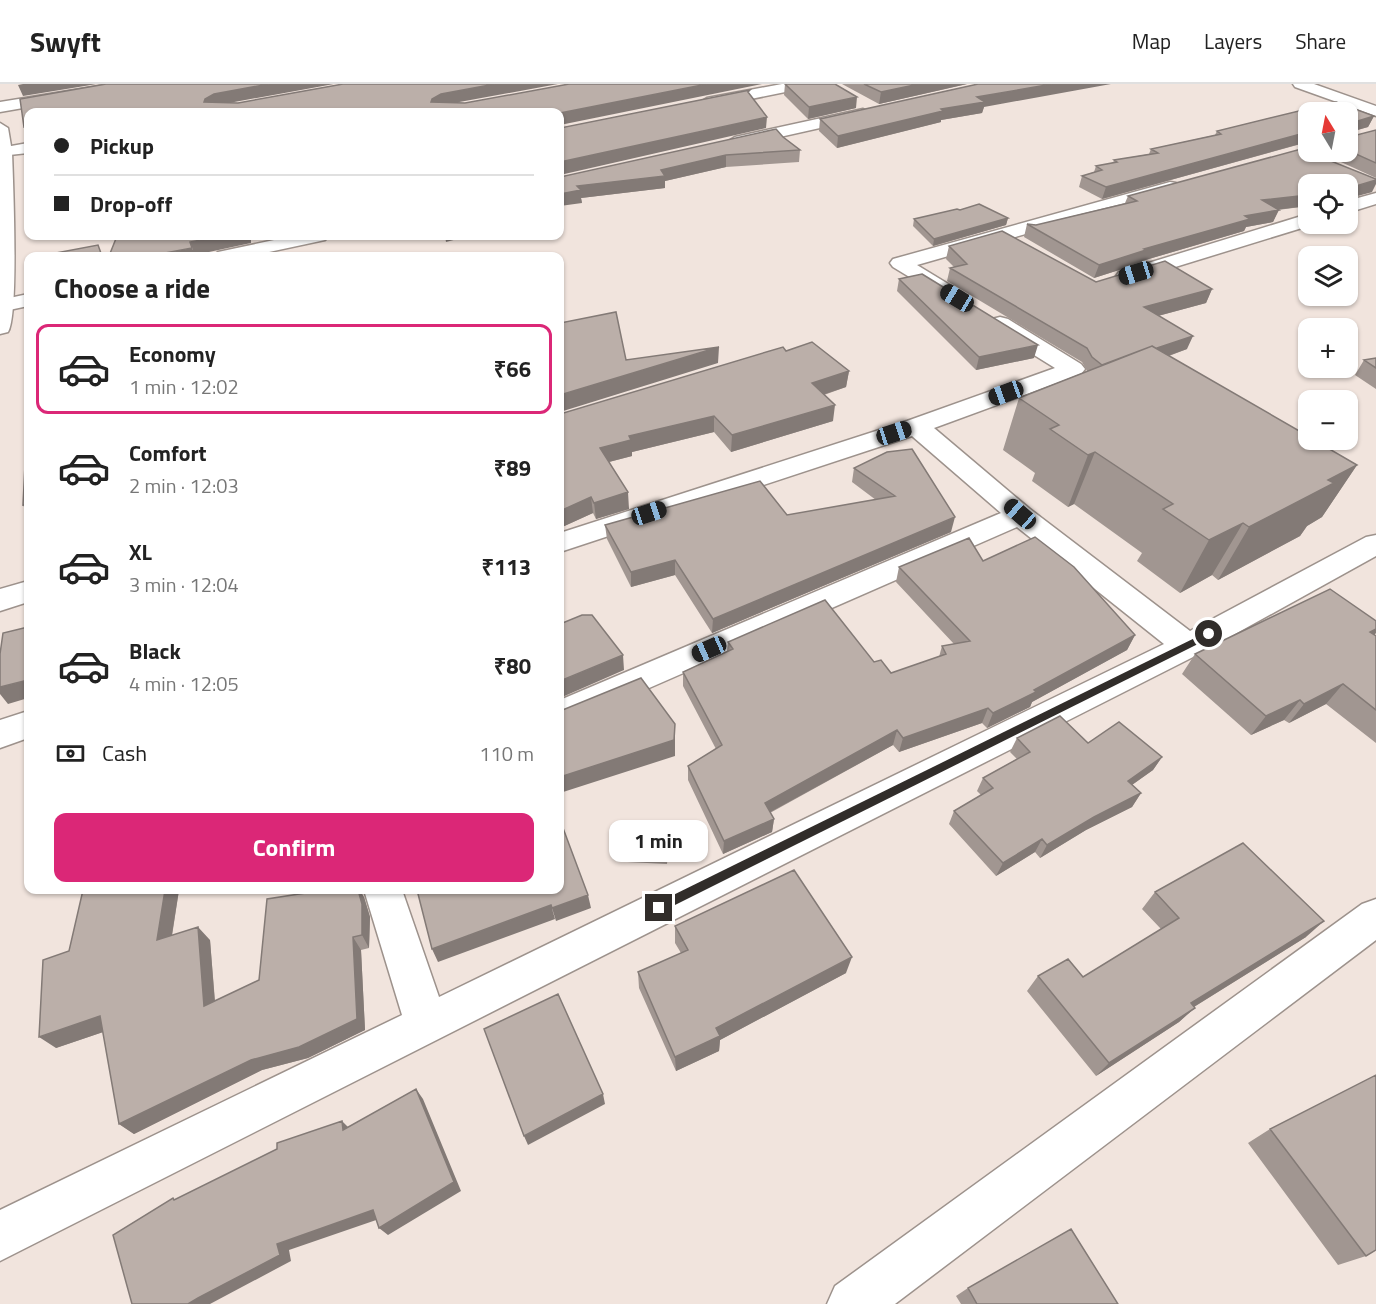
<!DOCTYPE html>
<html lang="en">
<head>
<meta charset="utf-8">
<style>
  body { margin:0; font-family:"Titillium Web",sans-serif; background:#f2f2f2; color:#222; height:100vh; display:flex; flex-direction:column; font-size:22px; white-space:nowrap }
  * { box-sizing:border-box; margin:0 }
  p { font-size:20px; color:#767676 }
  .icon { flex:none; width:33px; height:33px; fill:none; stroke:currentColor; stroke-width:2; stroke-linecap:round; stroke-linejoin:round }
  .map { position:relative; flex:1; overflow:hidden }
  .sheet { position:absolute; left:24px; top:168px; width:540px; height:642px; display:flex; flex-direction:column; background:#fff; border-radius:12px; box-shadow:0 2px 4px #0004 }
  .sheet>* { flex:none }
  .guide { position:absolute; left:24px; top:24px; width:540px; height:132px; border-radius:12px; box-shadow:0 2px 4px #0004; display:grid; align-content:center; height:132px; padding:0 30px; background:#fff }
  .needle { width:39px; rotate:350deg }
  .fabs { position:absolute; left:1298px; top:18px; display:grid; gap:12px }
  .fabs a { display:grid; place-items:center; width:60px; height:60px; border-radius:12px; background:#fff; box-shadow:0 2px 4px #0004; font-size:30px }
  .end { position:absolute; width:27px; height:27px; margin:-14px; border:8px solid #312d2a; background:#fff; box-shadow:0 0 0 3px #fff }
  .from { border-radius:50% }
  .bubble { position:absolute; height:42px; border-radius:12px; background:#fff; box-shadow:0 2px 4px #0004; font-size:20px; font-weight:700; line-height:42px; text-align:center }
  .car { position:absolute; width:18px; height:36px; margin:-18px -9px; border-radius:8px; box-shadow:0 0 4px 2px #0007; background:linear-gradient(#222 24%,#8ab4d8 0 40%,#222 0 76%,#8ab4d8 0 86%,#222 0) }
  .guide b { display:flex; align-items:center; gap:21px; height:57px; font-size:22px }
  .guide b+b { border-top:2px solid #e0e0e0 }
  .guide i { width:15px; height:15px; background:#222 }
  ul { padding:0; list-style:none }
  li { display:flex; align-items:center; gap:18px; height:90px; margin:0 12px 9px; padding:0 18px; border:3px solid transparent; border-radius:12px }
  li div { flex:1 }
  li b { display:block; font-size:22px }
  li em { font-style:normal; font-weight:700 }
  li.active { border-color:#db2777 }
  li>.icon { width:54px; height:54px; stroke-width:1.5 }
  h2 { padding:0 30px; font-size:27px; line-height:72px }
  .pay { display:flex; align-items:center; gap:15px; height:66px; padding:0 30px; font-size:22px }
  .pay p { margin-inline-start:auto }
  .action { display:flex; gap:12px; margin-top:auto; padding:12px 30px }
  .action a { flex:1; height:69px; border-radius:12px; background:#db2777; color:#fff; font-size:24px; font-weight:700; line-height:69px; text-align:center }
  header { display:flex; align-items:center; gap:36px; box-sizing:border-box; height:84px; padding:0 30px; background:#fff; border-bottom:2px solid #e0e0e0 }
  header strong { font-size:28px }
  nav { display:flex; gap:33px; margin-inline-start:auto; font-size:21px }
  .map>svg:first-child { display:block }
  .lines { fill:none; stroke-linecap:round; stroke-linejoin:round }
  .street-casing { stroke:#9d928c; stroke-width:3 }
  .secondary-casing { stroke:#9d928c; stroke-width:3 }
  .street { fill:#fff; fill-rule:evenodd }
  .secondary { fill:#fff; fill-rule:evenodd }
  .wall { fill:#a19691 }
  .shaded-wall { fill:#837a76 }
  .building { fill:#bbafa9; stroke:#837a76; stroke-width:1.5 }
  .route { fill:#312d2a }
</style>
</head>
<body>
<header>
<strong>Swyft</strong>
<nav><a>Map</a><a>Layers</a><a>Share</a></nav>
</header>
<div class="map">
<svg width="1376" height="1220" viewBox="0 0 1376 1220">
  <rect width="100%" height="100%" fill="#f1e4dd"/>
  <g class="lines">
    <defs>
      <path id="street" d="M 111,0 L 145,0 L 138,4 L 0,28 L 0,18 Z
        M 782,0 L 812,0 L 805,4 L 707,24 L 699,19 L 707,14 Z
        M 863,25 L 871,30 L 869,33 L 735,63 L 727,58 L 735,53 Z
        M 28,59 L 28,69 L 0,72 L 0,64 Z
        M 1170,98 L 1176,99 L 1179,103 L 1176,107 L 917,181 L 963,209 L 967,213 L 963,217 L 956,219 L 949,217 L 893,183 L 890,179 L 893,175 Z
        M 1376,109 L 1376,120 L 1347,129 L 1347,117 Z
        M 1308,130 L 1308,140 L 1315,140 L 1133,196 L 1126,198 L 1119,196 L 1116,192 L 1119,188 Z
        M 293,152 L 328,152 L 325,156 L 250,172 L 215,172 L 218,168 Z
        M 28,210 L 28,222 L 0,228 L 0,216 Z
        M 1000,233 L 1008,235 L 1081,280 L 1085,285 L 1081,290 L 934,344 L 1030,425 L 1190,547 L 1366,453 L 1376,451 L 1376,472 L 1199,570 L 0,1177 L 0,1126 L 402,931 L 364,806 L 402,806 L 439,913 L 1164,560 L 1017,443 L 560,643 L 560,616 L 1001,429 L 912,352 L 560,468 L 560,449 L 907,337 L 1055,284 L 992,245 L 989,240 L 992,235 Z
        M 28,497 L 28,518 L 0,527 L 0,505 Z
        M 28,627 L 28,654 L 0,664 L 0,636 Z
        M 1376,815 L 1376,856 L 895,1220 L 827,1220 L 835,1202 L 1362,820 Z"/>
      <path id="secondary" d="M 1293,0 L 1314,0 L 1376,22 L 1376,32 L 1295,3 Z
        M 0,39 L 8,44 L 12,68 C 13,97 19,232 8,248 L 0,250 Z"/>
    </defs>
    <!-- street casing -->
    <use href="#street" class="street-casing"/>
    <!-- secondary casing -->
    <use href="#secondary" class="secondary-casing"/>
    <!-- street -->
    <use href="#street" class="street"/>
    <!-- secondary -->
    <use href="#secondary" class="secondary"/>
  </g>
  <!-- wall -->
  <path class="wall" d="M 785,0 L 856,24 L 808,35 L 784,11 Z
    M 842,0 L 967,0 L 879,20 Z
    M 1336,18 L 1374,32 L 1368,43 L 1350,48 L 1350,50 L 1353,52 L 1376,46 L 1376,94 L 1319,68 L 1347,68 L 1347,28 L 1308,28 L 1308,58 L 1102,115 L 1079,103 L 1082,92 L 1094,88 L 1096,82 L 1113,79 L 1114,76 L 1149,70 L 1151,65 L 1215,51 L 1217,47 Z
    M 984,23 L 982,29 L 941,36 L 941,38 L 837,64 L 819,47 L 820,35 Z
    M 783,53 L 800,66 L 799,78 L 726,83 L 665,97 L 665,104 L 581,114 L 582,119 L 560,93 Z
    M 1372,108 L 1308,122 L 1278,126 L 1273,138 L 1246,143 L 1244,147 L 1142,177 L 1141,179 L 1094,194 L 1024,153 L 1027,140 L 1036,141 L 1125,119 L 1128,112 Z
    M 960,126 L 1008,134 L 1006,141 L 933,162 L 913,142 L 914,135 Z
    M 949,162 L 1096,198 L 1212,205 L 1206,219 L 1158,232 L 1187,265 L 1169,272 L 1357,381 L 1322,433 L 1307,442 L 1300,452 L 1218,496 L 1212,491 L 1180,509 L 1137,477 L 1142,469 L 1074,420 L 1068,423 L 1032,397 L 1035,389 L 1003,366 L 1019,314 L 1087,287 L 1082,278 L 947,197 L 950,184 L 954,183 L 946,175 Z
    M 899,195 L 1034,274 L 976,286 L 897,207 Z
    M 786,267 L 849,287 L 846,303 L 824,311 L 833,337 L 731,368 L 714,348 L 632,368 L 632,372 L 609,378 L 629,425 L 596,435 L 593,429 L 560,444 L 560,330 Z
    M 1376,274 L 1376,305 L 1355,291 L 1364,276 Z
    M 854,384 L 951,448 L 712,549 L 675,491 L 631,503 L 607,455 L 605,441 L 787,431 L 876,416 L 852,398 Z
    M 983,477 L 1135,551 L 1127,566 L 1032,618 L 1030,623 L 987,644 L 982,639 L 899,668 L 893,661 L 770,729 L 774,735 L 772,748 L 723,770 L 688,696 L 688,682 L 716,665 L 683,602 L 683,588 L 727,567 L 728,558 L 874,578 L 891,589 L 939,573 L 942,562 L 954,560 L 896,498 L 899,483 Z
    M 1374,551 L 1376,552 L 1376,659 L 1326,620 L 1289,639 L 1284,636 L 1251,651 L 1182,590 L 1195,570 Z
    M 1017,654 L 1088,659 L 1162,673 L 1153,686 L 1132,701 L 1141,709 L 1132,723 L 1086,746 L 1040,774 L 1035,768 L 996,792 L 949,740 L 954,727 L 981,711 L 977,707 L 983,694 L 1017,675 L 1010,668 Z
    M 670,746 L 667,780 L 627,778 L 627,772 Z
    M 83,806 L 179,806 L 172,852 L 210,856 L 215,917 L 259,896 L 364,813 L 370,833 L 369,864 L 361,866 L 365,946 L 308,974 L 262,986 L 134,1050 L 119,1040 L 103,948 L 56,964 L 69,867 Z
    M 1155,808 L 1306,853 L 1194,923 L 1179,938 L 1096,992 L 1027,907 L 1038,892 L 1083,893 L 1161,845 L 1142,825 Z
    M 675,842 L 846,889 L 720,956 L 719,967 L 676,987 L 639,904 L 638,888 L 681,869 L 675,859 Z
    M 1270,1045 L 1366,1172 L 1338,1181 L 1248,1059 Z
    M 968,1204 L 1118,1220 L 961,1220 L 956,1212 Z"/>
  <!-- shaded-wall -->
  <path class="shaded-wall" d="M 23,0 L 97,0 L 23,12 L 18,1 Z
    M 269,0 L 334,0 L 218,21 L 204,18 L 205,15 L 214,10 Z
    M 495,0 L 558,0 L 443,21 L 431,18 L 432,15 L 441,10 Z
    M 707,0 L 762,0 L 560,41 L 560,29 Z
    M 919,0 L 967,0 L 879,20 L 881,8 Z
    M 1052,0 L 1111,0 L 984,23 L 982,29 L 941,36 L 941,38 L 837,64 L 838,52 L 977,13 Z
    M 857,13 L 856,24 L 808,35 L 809,23 Z
    M 1374,32 L 1368,43 L 1347,49 L 1351,39 Z
    M 767,33 L 766,44 L 560,91 L 560,78 Z
    M 28,42 L 28,52 L 24,43 Z
    M 1308,48 L 1307,58 L 1102,115 L 1106,103 Z
    M 726,71 L 726,83 L 665,97 L 665,104 L 581,114 L 582,119 L 560,122 L 560,110 L 577,102 L 661,86 Z
    M 1376,96 L 1376,100 L 1372,108 L 1347,115 L 1347,107 L 1353,103 Z
    M 1308,111 L 1308,122 L 1256,128 L 1262,116 Z
    M 1279,126 L 1273,138 L 1246,143 L 1244,147 L 1142,177 L 1141,179 L 1094,194 L 1099,181 L 1144,165 L 1245,132 Z
    M 1008,134 L 1006,141 L 933,162 L 934,155 Z
    M 221,152 L 251,152 L 251,159 L 195,171 L 190,158 Z
    M 445,152 L 469,152 L 446,158 Z
    M 192,164 L 196,172 L 149,172 Z
    M 1212,205 L 1206,219 L 1139,237 L 1144,223 Z
    M 1193,252 L 1187,265 L 1151,278 L 1157,264 Z
    M 1038,261 L 1034,274 L 976,286 L 979,273 Z
    M 719,263 L 718,279 L 560,328 L 560,311 Z
    M 849,287 L 846,303 L 810,315 L 812,299 Z
    M 835,321 L 833,337 L 731,368 L 732,351 Z
    M 714,332 L 714,348 L 632,368 L 632,372 L 601,380 L 600,364 L 629,352 Z
    M 1095,368 L 1074,420 L 1068,423 L 1088,371 Z
    M 1357,381 L 1322,433 L 1307,442 L 1300,452 L 1218,496 L 1249,443 L 1328,396 Z
    M 628,408 L 629,425 L 596,435 L 594,419 Z
    M 591,413 L 593,429 L 560,444 L 560,427 Z
    M 28,420 L 28,430 L 23,421 Z
    M 955,433 L 951,448 L 712,549 L 713,535 Z
    M 1243,439 L 1212,491 L 1180,509 L 1209,456 Z
    M 675,476 L 675,491 L 631,503 L 631,488 Z
    M 1376,545 L 1376,549 L 1366,562 L 1370,548 Z
    M 1135,551 L 1127,566 L 1032,618 L 1030,623 L 987,644 L 993,629 Z
    M 623,571 L 624,586 L 560,614 L 560,597 Z
    M 28,596 L 28,614 L 8,620 L 0,610 L 0,603 Z
    M 1343,600 L 1326,620 L 1289,639 L 1304,620 Z
    M 1300,616 L 1284,636 L 1251,651 L 1266,632 Z
    M 988,624 L 982,639 L 899,668 L 903,654 Z
    M 675,640 L 675,672 L 560,709 L 560,693 Z
    M 897,646 L 893,661 L 763,732 L 765,719 Z
    M 1162,673 L 1153,686 L 1119,710 L 1128,697 Z
    M 1141,709 L 1132,723 L 1086,746 L 1040,774 L 1047,761 L 1094,733 Z
    M 774,735 L 772,748 L 723,770 L 724,757 Z
    M 1042,755 L 1035,768 L 996,792 L 1003,779 Z
    M 165,806 L 179,806 L 169,869 L 157,856 Z
    M 358,806 L 360,806 L 364,813 L 370,833 L 369,864 L 362,851 Z
    M 588,811 L 591,824 L 556,837 L 552,824 Z
    M 551,821 L 555,835 L 438,878 L 432,865 Z
    M 1324,837 L 1306,853 L 1176,934 L 1191,919 Z
    M 198,843 L 210,856 L 216,933 L 204,922 Z
    M 353,853 L 361,866 L 365,946 L 308,974 L 262,986 L 134,1050 L 119,1040 Z
    M 852,873 L 846,889 L 720,956 L 719,967 L 676,987 L 675,973 L 716,944 Z
    M 1195,924 L 1179,938 L 1096,992 L 1109,979 Z
    M 100,932 L 115,944 L 56,964 L 39,953 Z
    M 416,1005 L 423,1015 L 461,1107 L 388,1151 L 379,1144 Z
    M 603,1010 L 605,1020 L 528,1061 L 524,1052 Z
    M 342,1037 L 351,1046 L 343,1046 Z
    M 373,1126 L 382,1134 L 289,1166 L 291,1177 L 210,1220 L 188,1220 L 277,1160 Z"/>
  <!-- building -->
  <path class="building" d="M 106,0 L 269,0 L 214,10 L 205,15 L 204,18 L 238,19 L 343,0 L 495,0 L 441,10 L 432,15 L 431,18 L 465,19 L 569,0 L 707,0 L 560,29 L 28,28 L 28,42 L 24,43 L 20,15 Z
    M 785,0 L 835,0 L 857,13 L 809,23 Z
    M 864,0 L 919,0 L 881,8 Z
    M 978,0 L 1052,0 L 977,13 L 985,18 L 941,25 L 943,27 L 838,52 L 820,35 Z
    M 750,6 L 748,8 L 767,33 L 560,78 L 560,44 Z
    M 1336,18 L 1374,32 L 1351,39 L 1350,50 L 1353,52 L 1376,46 L 1376,79 L 1347,66 L 1347,28 L 1308,28 L 1308,48 L 1106,103 L 1082,92 L 1102,86 L 1096,82 L 1117,78 L 1114,76 L 1158,69 L 1151,65 L 1221,50 L 1217,47 Z
    M 776,45 L 783,53 L 800,66 L 726,71 L 661,86 L 665,92 L 577,102 L 581,106 L 560,110 L 560,93 Z
    M 1301,65 L 1376,95 L 1376,96 L 1353,103 L 1351,106 L 1347,107 L 1347,100 L 1308,100 L 1308,111 L 1262,116 L 1279,126 L 1245,132 L 1250,135 L 1144,165 L 1146,166 L 1099,181 L 1027,140 L 1036,141 L 1137,117 L 1128,112 Z
    M 979,120 L 1008,134 L 934,155 L 914,135 L 957,125 L 960,126 Z
    M 1002,147 L 1096,198 L 1165,177 L 1212,205 L 1144,223 L 1193,252 L 1157,264 L 1163,268 L 1152,262 L 1102,281 L 1092,273 L 1087,264 L 950,184 L 967,180 L 949,162 Z
    M 117,152 L 221,152 L 190,158 L 192,164 L 149,172 L 109,172 Z
    M 98,161 L 102,172 L 40,172 Z
    M 922,190 L 1038,261 L 979,273 L 899,195 Z
    M 616,228 L 626,276 L 719,263 L 560,311 L 560,239 Z
    M 812,258 L 849,287 L 812,299 L 835,321 L 732,351 L 714,332 L 629,352 L 631,356 L 600,364 L 628,408 L 594,419 L 591,413 L 560,427 L 560,330 L 783,263 L 786,267 Z
    M 1152,262 L 1308,352 L 1308,356 L 1314,356 L 1357,381 L 1328,396 L 1334,399 L 1249,443 L 1243,439 L 1209,456 L 1163,425 L 1173,420 L 1095,368 L 1088,371 L 1050,345 L 1059,341 L 1019,314 Z
    M 1376,274 L 1376,284 L 1364,276 Z
    M 28,360 L 28,420 L 23,421 L 26,361 Z
    M 912,365 L 955,433 L 713,535 L 675,476 L 631,488 L 605,441 L 760,397 L 787,431 L 895,412 L 854,384 L 887,368 Z
    M 1035,453 L 1074,483 L 1135,551 L 1034,606 L 1036,608 L 993,629 L 988,624 L 903,654 L 897,646 L 765,719 L 774,735 L 724,757 L 688,682 L 722,661 L 683,588 L 733,565 L 728,558 L 825,516 L 874,578 L 881,576 L 891,589 L 946,570 L 942,562 L 970,557 L 899,483 L 969,454 L 983,477 Z
    M 1330,505 L 1376,537 L 1376,545 L 1370,548 L 1376,552 L 1376,626 L 1343,600 L 1304,620 L 1300,616 L 1266,632 L 1195,570 Z
    M 582,531 L 592,531 L 623,571 L 560,597 L 560,540 Z
    M 28,543 L 28,596 L 0,603 L 0,570 L 3,549 Z
    M 641,594 L 675,640 L 674,656 L 560,693 L 560,627 Z
    M 1060,632 L 1088,659 L 1119,638 L 1162,673 L 1128,697 L 1141,709 L 1094,733 L 1047,761 L 1042,755 L 1003,779 L 954,727 L 993,704 L 983,694 L 1030,668 L 1017,654 Z
    M 560,736 L 588,811 L 552,824 L 551,821 L 432,865 L 417,806 L 560,806 Z
    M 630,737 L 669,739 L 667,773 L 627,772 Z
    M 1243,759 L 1324,837 L 1191,919 L 1195,924 L 1109,979 L 1038,892 L 1068,875 L 1083,893 L 1179,834 L 1155,808 Z
    M 794,786 L 852,873 L 716,944 L 720,952 L 675,973 L 638,888 L 688,866 L 675,842 Z
    M 83,806 L 165,806 L 157,856 L 198,843 L 204,922 L 259,896 L 267,815 L 325,806 L 358,806 L 362,820 L 362,851 L 353,853 L 357,935 L 299,963 L 251,976 L 119,1040 L 100,932 L 39,953 L 43,876 L 69,867 Z
    M 558,910 L 603,1010 L 524,1052 L 484,945 Z
    M 1376,991 L 1376,1166 L 1366,1172 L 1270,1045 Z
    M 416,1005 L 454,1098 L 379,1144 L 373,1126 L 277,1160 L 280,1171 L 198,1214 L 188,1220 L 132,1220 L 113,1151 L 173,1114 L 174,1116 L 277,1065 L 277,1059 L 342,1037 L 343,1046 Z
    M 1071,1145 L 1118,1220 L 977,1220 L 968,1204 Z"/>
  <!-- route -->
  <path class="route" d="M 1209,547 L 1212,548 L 1212,553 L 663,827 L 655,827 L 655,820 Z"/>
</svg>
<div class="fabs">
<a><svg class="needle" viewBox="-14 -14 28 28"><path d="M0-13l5 13h-10z" fill="#e53935"/><path d="M0 13l5-13h-10z" fill="#767676"/></svg></a>
<a><svg class="icon" aria-label="locate" viewBox="0 0 24 24"><circle cx="12" cy="12" r="6"/><path d="M12 2v4M12 18v4M2 12h4M18 12h4"/></svg></a>
<a><svg class="icon" aria-label="layers" viewBox="0 0 24 24"><path d="M12 4l9 5-9 5-9-5zM3 14l9 5 9-5"/></svg></a>
<a>+</a>
<a>−</a>
</div>
<i class="end from" style="left:1209px;top:550px"></i>
<i class="end" style="left:659px;top:824px"></i>
<div class="bubble" style="left:609px;top:736px;width:99px">1 min</div>
<i class="car" style="left:1136px;top:189px;rotate:253deg"></i>
<i class="car" style="left:957px;top:214px;rotate:301deg"></i>
<i class="car" style="left:1006px;top:309px;rotate:250deg"></i>
<i class="car" style="left:894px;top:349px;rotate:72deg"></i>
<i class="car" style="left:649px;top:429px;rotate:72deg"></i>
<i class="car" style="left:1020px;top:430px;rotate:311deg"></i>
<i class="car" style="left:709px;top:565px;rotate:246deg"></i>
<div class="guide">
<b><i class="from"></i>Pickup</b>
<b><i></i>Drop-off</b>
</div>
<section class="sheet">
<h2>Choose a ride</h2>
<ul>
<li class="active"><svg class="icon" aria-label="car" viewBox="0 0 24 24"><path d="M5 17H2v-5l4-1 3-4h7l3 4 3 1v5h-3M9 17h6M6 11h13"/><circle cx="7" cy="17" r="2"/><circle cx="17" cy="17" r="2"/></svg><div><b>Economy</b><p>1 min · 12:02</p></div><em>₹66</em></li>
<li><svg class="icon" aria-label="car" viewBox="0 0 24 24"><path d="M5 17H2v-5l4-1 3-4h7l3 4 3 1v5h-3M9 17h6M6 11h13"/><circle cx="7" cy="17" r="2"/><circle cx="17" cy="17" r="2"/></svg><div><b>Comfort</b><p>2 min · 12:03</p></div><em>₹89</em></li>
<li><svg class="icon" aria-label="car" viewBox="0 0 24 24"><path d="M5 17H2v-5l4-1 3-4h7l3 4 3 1v5h-3M9 17h6M6 11h13"/><circle cx="7" cy="17" r="2"/><circle cx="17" cy="17" r="2"/></svg><div><b>XL</b><p>3 min · 12:04</p></div><em>₹113</em></li>
<li><svg class="icon" aria-label="car" viewBox="0 0 24 24"><path d="M5 17H2v-5l4-1 3-4h7l3 4 3 1v5h-3M9 17h6M6 11h13"/><circle cx="7" cy="17" r="2"/><circle cx="17" cy="17" r="2"/></svg><div><b>Black</b><p>4 min · 12:05</p></div><em>₹80</em></li>
</ul>
<div class="pay"><svg class="icon" aria-label="cash" viewBox="0 0 24 24"><path d="M3 7h18v10H3z"/><circle cx="12" cy="12" r="2"/></svg>Cash<p>110 m</p></div>
<div class="action"><a>Confirm</a></div>
</section>
</div>
</body>
</html>
